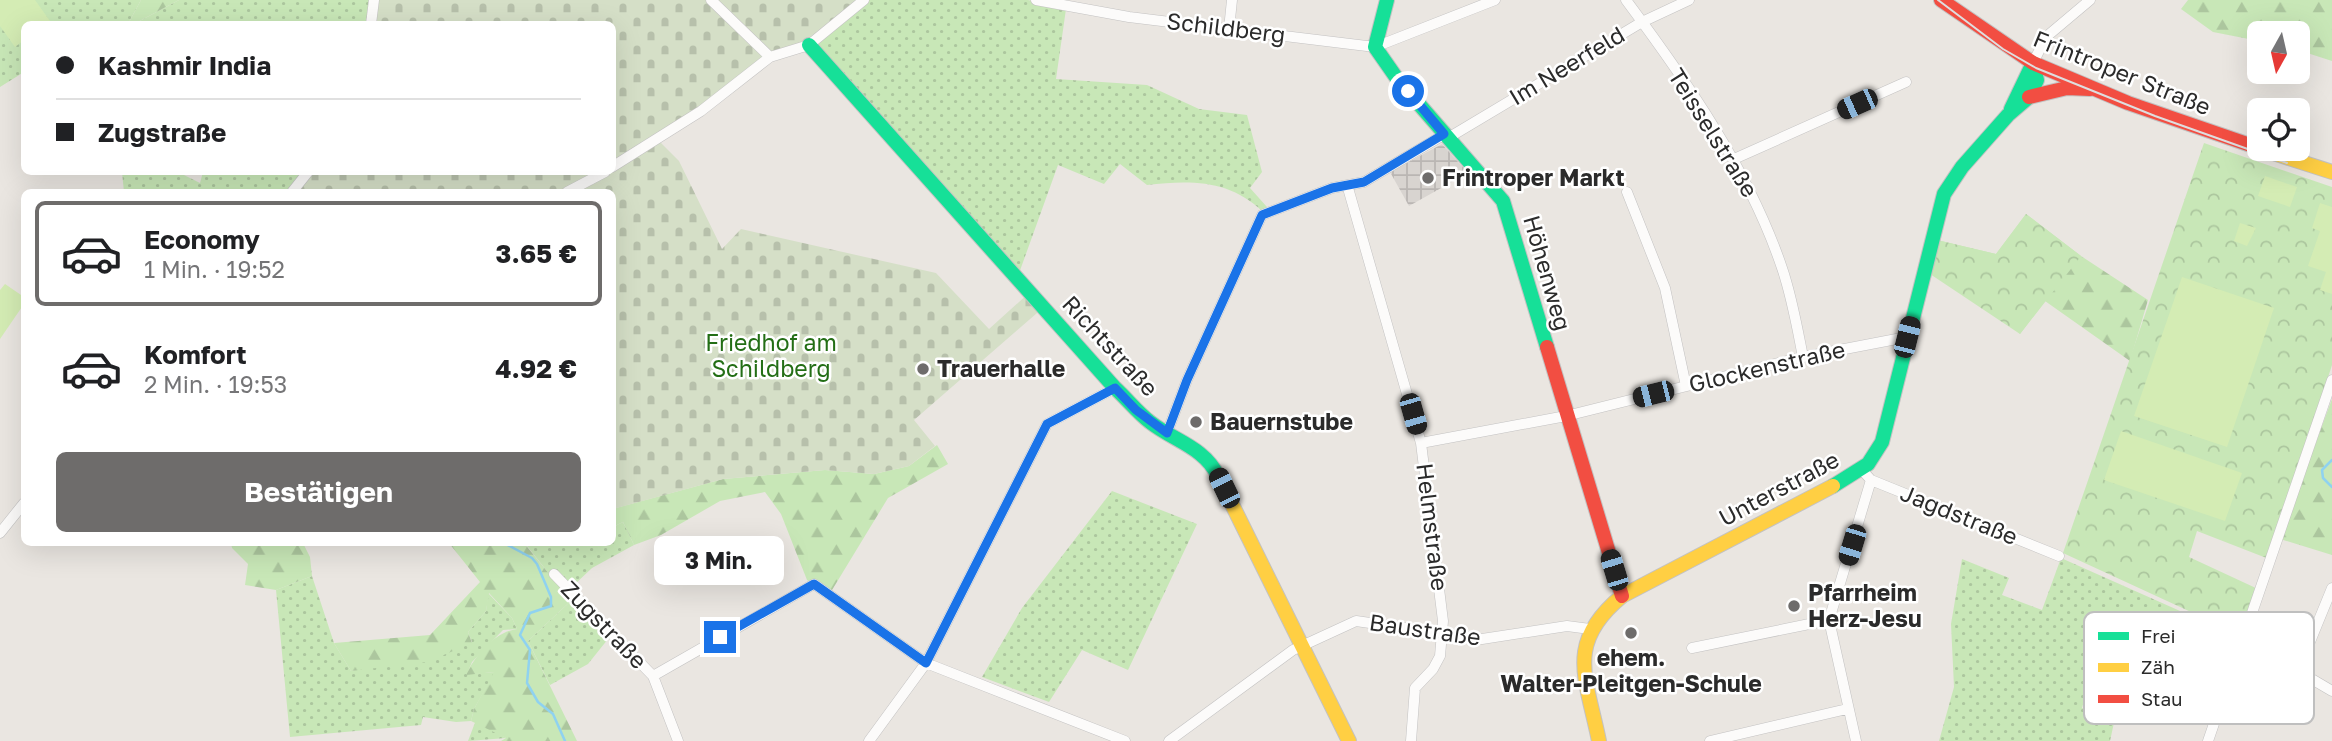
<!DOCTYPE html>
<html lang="de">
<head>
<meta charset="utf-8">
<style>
  body { margin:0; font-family:"Golos Text",sans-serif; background:#f6f6f6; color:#202124; height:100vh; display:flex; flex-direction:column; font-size:26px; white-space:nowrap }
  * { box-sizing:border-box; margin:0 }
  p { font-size:23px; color:#757577 }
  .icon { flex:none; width:38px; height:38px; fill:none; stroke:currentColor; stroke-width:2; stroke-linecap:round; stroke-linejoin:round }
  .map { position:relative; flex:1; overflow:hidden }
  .details { position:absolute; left:21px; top:189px; width:595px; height:357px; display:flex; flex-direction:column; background:#fff; border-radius:10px; box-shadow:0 7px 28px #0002 }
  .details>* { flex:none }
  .banner { position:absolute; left:21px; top:21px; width:595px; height:154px; border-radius:10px; box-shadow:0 7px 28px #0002; display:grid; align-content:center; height:154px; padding:0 35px; background:#fff }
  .needle { width:46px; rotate:188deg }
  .controls { position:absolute; left:2247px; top:21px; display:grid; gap:14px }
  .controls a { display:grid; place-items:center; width:63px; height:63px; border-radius:10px; background:#fff; box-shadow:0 7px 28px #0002; font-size:35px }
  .end { position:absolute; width:32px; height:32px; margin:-16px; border:9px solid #1a73e8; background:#fff; box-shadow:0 0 0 4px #fff }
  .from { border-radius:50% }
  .bubble { position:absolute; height:49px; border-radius:10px; background:#fff; box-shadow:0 7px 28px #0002; font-size:23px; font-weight:700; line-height:49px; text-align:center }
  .car { position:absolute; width:21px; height:42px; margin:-21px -10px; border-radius:9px; box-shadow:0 0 5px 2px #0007; background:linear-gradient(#222 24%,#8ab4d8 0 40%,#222 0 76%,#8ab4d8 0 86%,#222 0) }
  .banner b { display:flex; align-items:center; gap:24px; height:66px; font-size:26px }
  .banner b+b { border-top:2px solid #e0e0e0 }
  .banner i { width:18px; height:18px; background:#202124 }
  ul { padding:12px 0 0; list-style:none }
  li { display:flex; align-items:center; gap:21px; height:105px; margin:0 14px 10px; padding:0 21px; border:4px solid transparent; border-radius:10px }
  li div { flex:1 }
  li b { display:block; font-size:26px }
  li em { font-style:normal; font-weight:700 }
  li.active { border-color:#6e6c6b }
  li>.icon { width:63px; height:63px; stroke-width:1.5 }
  .primary-button { display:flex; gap:14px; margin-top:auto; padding:14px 35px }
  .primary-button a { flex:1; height:80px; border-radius:10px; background:#6e6c6b; color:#fff; font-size:28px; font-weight:700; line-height:80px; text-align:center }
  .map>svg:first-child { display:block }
  .grass { fill:url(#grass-dots) }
  .forest { fill:url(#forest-firs) }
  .cemetery { fill:url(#cemetery-stones) }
  .park { fill:url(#park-crowns) }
  .pitch { fill:#d4ecb4 }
  .plaza { fill:url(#plaza-grid) }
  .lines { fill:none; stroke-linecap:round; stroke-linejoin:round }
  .stream { stroke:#8fd2f0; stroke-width:2.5 }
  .street-casing { stroke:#c3c2c2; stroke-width:11 }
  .fast-casing { stroke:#c3c2c2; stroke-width:16 }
  .slow-casing { stroke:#c3c2c2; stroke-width:16 }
  .jam-casing { stroke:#c3c2c2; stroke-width:16 }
  .street { stroke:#fcfbfa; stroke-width:10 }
  .fast { stroke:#16e098; stroke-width:14 }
  .slow { stroke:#ffcf43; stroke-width:14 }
  .jam { stroke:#f24e42; stroke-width:14 }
  .tram { stroke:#dededf; stroke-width:2 }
  .route { stroke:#1a73e8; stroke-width:9 }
  .poi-dot { fill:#6e6c6b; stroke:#fff; stroke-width:2.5 }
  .labels { text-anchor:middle; stroke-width:5; stroke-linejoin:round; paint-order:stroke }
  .street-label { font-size:23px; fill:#2b2b2b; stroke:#fff }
  .poi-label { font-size:23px; font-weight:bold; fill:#2b2b2b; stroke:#fff; text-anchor:start }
  .park-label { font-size:23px; fill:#236e15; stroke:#fff }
  .key { fill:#fff; stroke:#bfbfbf; stroke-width:2 }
  .key-label { font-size:19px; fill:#2b2b2b }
</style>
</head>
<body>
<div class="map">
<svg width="2332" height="741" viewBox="0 0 2332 741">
  <defs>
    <pattern id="grass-dots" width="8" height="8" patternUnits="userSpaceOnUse" patternTransform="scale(1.75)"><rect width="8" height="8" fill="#c8e7b7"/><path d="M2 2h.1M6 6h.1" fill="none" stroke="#acc69e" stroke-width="1.8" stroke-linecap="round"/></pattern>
    <pattern id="forest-firs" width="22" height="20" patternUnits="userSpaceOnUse" patternTransform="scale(1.75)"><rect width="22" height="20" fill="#c8e7b7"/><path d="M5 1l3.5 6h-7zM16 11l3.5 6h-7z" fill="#acc69e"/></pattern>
    <pattern id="cemetery-stones" width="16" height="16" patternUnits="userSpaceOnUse" patternTransform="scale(1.75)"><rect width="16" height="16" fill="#d5dfc7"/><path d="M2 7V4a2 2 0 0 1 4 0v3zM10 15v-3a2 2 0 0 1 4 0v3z" fill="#b7c0ab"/></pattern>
    <pattern id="park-crowns" width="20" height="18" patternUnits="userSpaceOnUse" patternTransform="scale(1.75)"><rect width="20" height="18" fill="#c8e7b7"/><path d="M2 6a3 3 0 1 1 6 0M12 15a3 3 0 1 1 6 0" fill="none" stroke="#acc69e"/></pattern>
    <pattern id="plaza-grid" width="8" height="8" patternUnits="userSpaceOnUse" patternTransform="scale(1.75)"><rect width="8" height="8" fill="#d8d4d0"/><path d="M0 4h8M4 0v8" fill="none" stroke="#bab6b3"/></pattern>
  </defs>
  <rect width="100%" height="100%" fill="#eae6e1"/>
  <!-- grass -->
  <path class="grass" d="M 0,0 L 141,0 L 128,24 L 24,24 L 24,72 L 0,87 Z
    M 179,0 L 373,0 L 370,24 L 134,24 Z
    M 867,0 L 1028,0 L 1066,9 L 1056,79 L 1147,85 L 1199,109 L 1247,115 L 1262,172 L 1250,188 L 1267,207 L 1263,212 C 1230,180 1192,180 1147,185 L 1120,164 L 1104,184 L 1058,165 L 1018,276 L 808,38 Z
    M 122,172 L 178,172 L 200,183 L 203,172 L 306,172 L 290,192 L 124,192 Z
    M 1112,491 L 1197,524 L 1128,670 L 1082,650 L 1049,702 L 982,677 L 1022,608 Z
    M 623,522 L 634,545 L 592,568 L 574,585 L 550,575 L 527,546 L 532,542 L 612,542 L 613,527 Z
    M 2061,558 L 2234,635 L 2218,685 L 2097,655 L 2082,708 L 2115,718 L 2110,741 L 1939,741 L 1954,687 L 1951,624 L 1962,559 L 2009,578 L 2002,595 L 2042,610 Z
    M 312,576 L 334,643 L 351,671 L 472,642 L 468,632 L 486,611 L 488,593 L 512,618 L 517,629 L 503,630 L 472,662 L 467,674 L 495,672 L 474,709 L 471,721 L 456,722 L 423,717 L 421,725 L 290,737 L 276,590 Z
    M 574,598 L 612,634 L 588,664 L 550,685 L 528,641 Z
    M 476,720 L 506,738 L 468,741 Z"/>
  <!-- forest -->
  <path class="forest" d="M 141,0 L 179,0 L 134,24 L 128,24 Z
    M 2188,0 L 2332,0 L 2332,61 L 2298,50 L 2298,33 L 2259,33 L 2259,41 L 2213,32 L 2181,9 Z
    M 2026,214 L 2081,256 L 2148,300 L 2130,361 L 2045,301 L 2020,334 L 1937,240 L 1996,254 Z
    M 2332,399 L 2332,555 L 2280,539 Z
    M 937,445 L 948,464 L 888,498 L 829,595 L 807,580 L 781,514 L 765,492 L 720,501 L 661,535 L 634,545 L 623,522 L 613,527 L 612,509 L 723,479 L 825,470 L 874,474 L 909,466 Z
    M 231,543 L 303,543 L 310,557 L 312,576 L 276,590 L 245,585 L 248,564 L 232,548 Z
    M 449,543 L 524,543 L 550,575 L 574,598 L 528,641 L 577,741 L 501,741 L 506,738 L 471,721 L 474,709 L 494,672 L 466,675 C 476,654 495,632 517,629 L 512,618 L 489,593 L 486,611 L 468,632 L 472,643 L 427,662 L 351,671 L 334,643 L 430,635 L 480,582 Z"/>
  <!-- cemetery -->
  <path class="cemetery" d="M 375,0 L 708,0 L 767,61 L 660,142 L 679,161 L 722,249 L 741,229 L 936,273 L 989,329 L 1030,292 L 1044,307 L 914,420 L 935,446 L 909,466 L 874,474 L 825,470 L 723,479 L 613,509 L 612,192 L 293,192 L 310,172 L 612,172 L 612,24 L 372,24 Z
    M 712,0 L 867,0 L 808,38 L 769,59 Z"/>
  <!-- park -->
  <path class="park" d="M 2204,143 L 2332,187 L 2332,365 L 2269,559 L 2197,531 L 2189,557 L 2258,589 L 2243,636 L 2063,553 Z
    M 2026,214 L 2081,256 L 2020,334 L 1930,274 L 1937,240 L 1996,254 Z"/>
  <!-- pitch -->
  <path class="pitch" d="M 0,0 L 35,0 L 50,21 L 46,24 L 24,24 L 24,40 L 15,47 L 0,26 Z
    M 2265,176 L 2297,187 L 2290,207 L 2258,196 Z
    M 2320,203 L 2332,207 L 2332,294 L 2320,290 L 2326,272 L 2308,266 L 2320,231 L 2312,228 Z
    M 2240,223 L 2256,228 L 2247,246 L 2234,241 Z
    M 2182,277 L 2274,308 L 2227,447 L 2134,416 Z
    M 5,284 L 24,297 L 24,304 L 0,339 L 0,290 Z
    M 2121,431 L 2242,473 L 2225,521 L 2104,480 Z"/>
  <!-- plaza -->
  <path class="plaza" d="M 1442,144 L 1468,173 L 1409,206 L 1390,172 Z"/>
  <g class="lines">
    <!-- stream -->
    <path class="stream" d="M 2332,460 L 2322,470 L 2323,478 L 2332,487
      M 502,542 L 532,558 L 537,564 L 551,597 L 551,606 L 530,613 L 520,635 L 530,650 L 527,683 L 538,702 L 553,714 L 565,741"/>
    <defs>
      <path id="street" d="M 711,0 L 770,57
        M 1036,0 L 1129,17 L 1375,47 L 1495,0
        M 1626,0 C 1687,82 1749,170 1782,268 C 1792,297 1797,327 1803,357
        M 371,24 L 374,0
        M 1229,29 L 1232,0
        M 2033,63 L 2046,37 L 2090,0
        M 1448,138 L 1642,22 L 1689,0
        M 1734,159 L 1906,82
        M 612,167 L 701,111 L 770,57 L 809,45 L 864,0
        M 1348,188 L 1421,443 L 1443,621 L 1440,656 L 1433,669 L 1415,688 L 1411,741
        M 292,192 L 308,172
        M 567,192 L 605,172
        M 1627,192 L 1665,288 L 1686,386
        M 1167,433 L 1187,380 L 1262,215 L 1332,188 L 1364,182 L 1445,134
        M 1421,443 L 1566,416 L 1803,357 L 1907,337
        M 1862,470 L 1871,480 L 2059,556
        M 0,533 L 24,503
        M 554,574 L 653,676 L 678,741
        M 2244,639 L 2332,691
        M 1692,648 L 1829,620
        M 2298,671 L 2332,588
        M 653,676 L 814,584 L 926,663 L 1125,741
        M 869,741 L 926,663 L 1047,424 L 1115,388
        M 1169,741 L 1293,650 L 1356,621 L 1482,639 L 1567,626 L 1590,629
        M 1710,741 L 1847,709
        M 1856,741 L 1829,620 L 1871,480
        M 2208,741 L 2332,380"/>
      <path id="fast" d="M 1387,0 L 1375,47 L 1398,80 L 1503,201 L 1547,347
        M 809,45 L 1115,388 C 1127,399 1138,413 1150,422 C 1174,441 1204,447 1218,476
        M 2011,109 L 2033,63
        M 1833,486 L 1868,464 L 1882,442 L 1944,194 L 1962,167 L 2008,115 L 2029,97 L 2037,80 L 2033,63"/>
      <path id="slow" d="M 2261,149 L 2332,172
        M 1218,476 L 1349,741
        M 1599,741 C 1586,677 1565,643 1622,596 L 1833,486"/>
      <path id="jam" d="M 1941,0 L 2033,63 L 2128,103 L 2259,148
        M 2029,97 L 2067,88 L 2090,89
        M 1547,347 L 1622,596"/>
    </defs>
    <!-- street casing -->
    <use href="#street" class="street-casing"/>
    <!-- fast casing -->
    <use href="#fast" class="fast-casing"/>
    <!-- slow casing -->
    <use href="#slow" class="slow-casing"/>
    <!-- jam casing -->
    <use href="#jam" class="jam-casing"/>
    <!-- street -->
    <use href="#street" class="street"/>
    <!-- fast -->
    <use href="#fast" class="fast"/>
    <!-- slow -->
    <use href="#slow" class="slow"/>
    <!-- jam -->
    <use href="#jam" class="jam"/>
    <!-- tram -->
    <path class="tram" d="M 1938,0 L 2003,49 L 2036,68 L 2155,116 L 2287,163"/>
  </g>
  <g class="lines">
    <!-- route -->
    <path class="route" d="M 720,637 L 814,584 L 926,663 L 1047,424 L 1115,388 L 1136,410 L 1167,433 L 1187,380 L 1262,215 L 1332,188 L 1364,182 L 1444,134 L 1408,91"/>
  </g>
  <!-- markers -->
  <g class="poi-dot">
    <circle cx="1428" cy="178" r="7"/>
    <circle cx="923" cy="369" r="7"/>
    <circle cx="1196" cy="422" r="7"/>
    <circle cx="1794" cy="606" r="7"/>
    <circle cx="1631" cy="633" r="7"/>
  </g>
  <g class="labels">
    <!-- street labels -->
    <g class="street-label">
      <text transform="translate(1226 28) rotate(7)" y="8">Schildberg</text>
      <text transform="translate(1567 66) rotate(-31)" y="8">Im Neerfeld</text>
      <text transform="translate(2122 73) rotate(22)" y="8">Frintroper Straße</text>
      <text transform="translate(1713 133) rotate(58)" y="8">Teisselstraße</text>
      <text transform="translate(1547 273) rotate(74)" y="8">Höhenweg</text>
      <text transform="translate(1110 346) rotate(47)" y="8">Richtstraße</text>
      <text transform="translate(1767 367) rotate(-13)" y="8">Glockenstraße</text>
      <text transform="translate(1779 489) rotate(-28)" y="8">Unterstraße</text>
      <text transform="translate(1959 515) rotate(22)" y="8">Jagdstraße</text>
      <text transform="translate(1432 527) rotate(83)" y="8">Helmstraße</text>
      <text transform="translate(604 625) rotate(46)" y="8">Zugstraße</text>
      <text transform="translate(1425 630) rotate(8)" y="8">Baustraße</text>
    </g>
    <!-- poi labels -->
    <g class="poi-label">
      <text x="1442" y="186">Frintroper Markt</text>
      <text x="937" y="377">Trauerhalle</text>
      <text x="1210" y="430">Bauernstube</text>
      <text x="1808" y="601">Pfarrheim<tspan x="1808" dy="26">Herz-Jesu</tspan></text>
      <text x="1631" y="666" text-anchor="middle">ehem.<tspan x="1631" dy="26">Walter-Pleitgen-Schule</tspan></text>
    </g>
    <!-- park labels -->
    <g class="park-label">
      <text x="771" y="351">Friedhof am<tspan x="771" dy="26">Schildberg</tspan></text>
    </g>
  </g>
  <!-- legend -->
  <rect x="2084" y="612" width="230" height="112" rx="10" class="key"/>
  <rect x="2098" y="632" width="31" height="8" fill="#16e098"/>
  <rect x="2098" y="663" width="31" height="9" fill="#ffcf43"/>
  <rect x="2098" y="695" width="31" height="8" fill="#f24e42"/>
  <g class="key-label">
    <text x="2141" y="643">Frei</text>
    <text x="2141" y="674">Zäh</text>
    <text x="2141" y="706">Stau</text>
  </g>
</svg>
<div class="controls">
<a><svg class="needle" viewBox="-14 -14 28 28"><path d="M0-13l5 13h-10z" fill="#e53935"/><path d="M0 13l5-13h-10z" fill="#757577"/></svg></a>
<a><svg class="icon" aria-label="locate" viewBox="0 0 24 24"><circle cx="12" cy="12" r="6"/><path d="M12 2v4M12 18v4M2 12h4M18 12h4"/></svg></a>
</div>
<i class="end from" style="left:1408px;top:91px"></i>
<i class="end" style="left:720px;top:637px"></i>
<div class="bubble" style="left:654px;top:536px;width:130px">3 Min.</div>
<i class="car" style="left:1857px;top:104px;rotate:246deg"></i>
<i class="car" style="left:1907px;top:337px;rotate:14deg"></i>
<i class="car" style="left:1653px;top:394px;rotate:256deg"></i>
<i class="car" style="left:1413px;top:414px;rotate:164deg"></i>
<i class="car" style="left:1224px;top:488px;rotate:334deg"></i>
<i class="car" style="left:1852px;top:545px;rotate:197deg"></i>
<i class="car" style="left:1614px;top:570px;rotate:343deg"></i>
<div class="banner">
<b><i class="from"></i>Kashmir India</b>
<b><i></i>Zugstraße</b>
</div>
<section class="details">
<ul>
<li class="active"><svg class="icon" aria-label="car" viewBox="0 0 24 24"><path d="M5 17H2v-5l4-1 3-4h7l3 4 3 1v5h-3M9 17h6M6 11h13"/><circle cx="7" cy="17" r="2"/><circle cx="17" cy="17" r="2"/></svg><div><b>Economy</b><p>1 Min. · 19:52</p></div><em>3.65 €</em></li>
<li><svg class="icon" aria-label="car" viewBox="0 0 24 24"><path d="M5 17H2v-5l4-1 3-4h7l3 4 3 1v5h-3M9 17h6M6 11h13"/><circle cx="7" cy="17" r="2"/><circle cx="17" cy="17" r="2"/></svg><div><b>Komfort</b><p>2 Min. · 19:53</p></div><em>4.92 €</em></li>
</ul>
<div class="primary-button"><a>Bestätigen</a></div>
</section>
</div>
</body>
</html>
